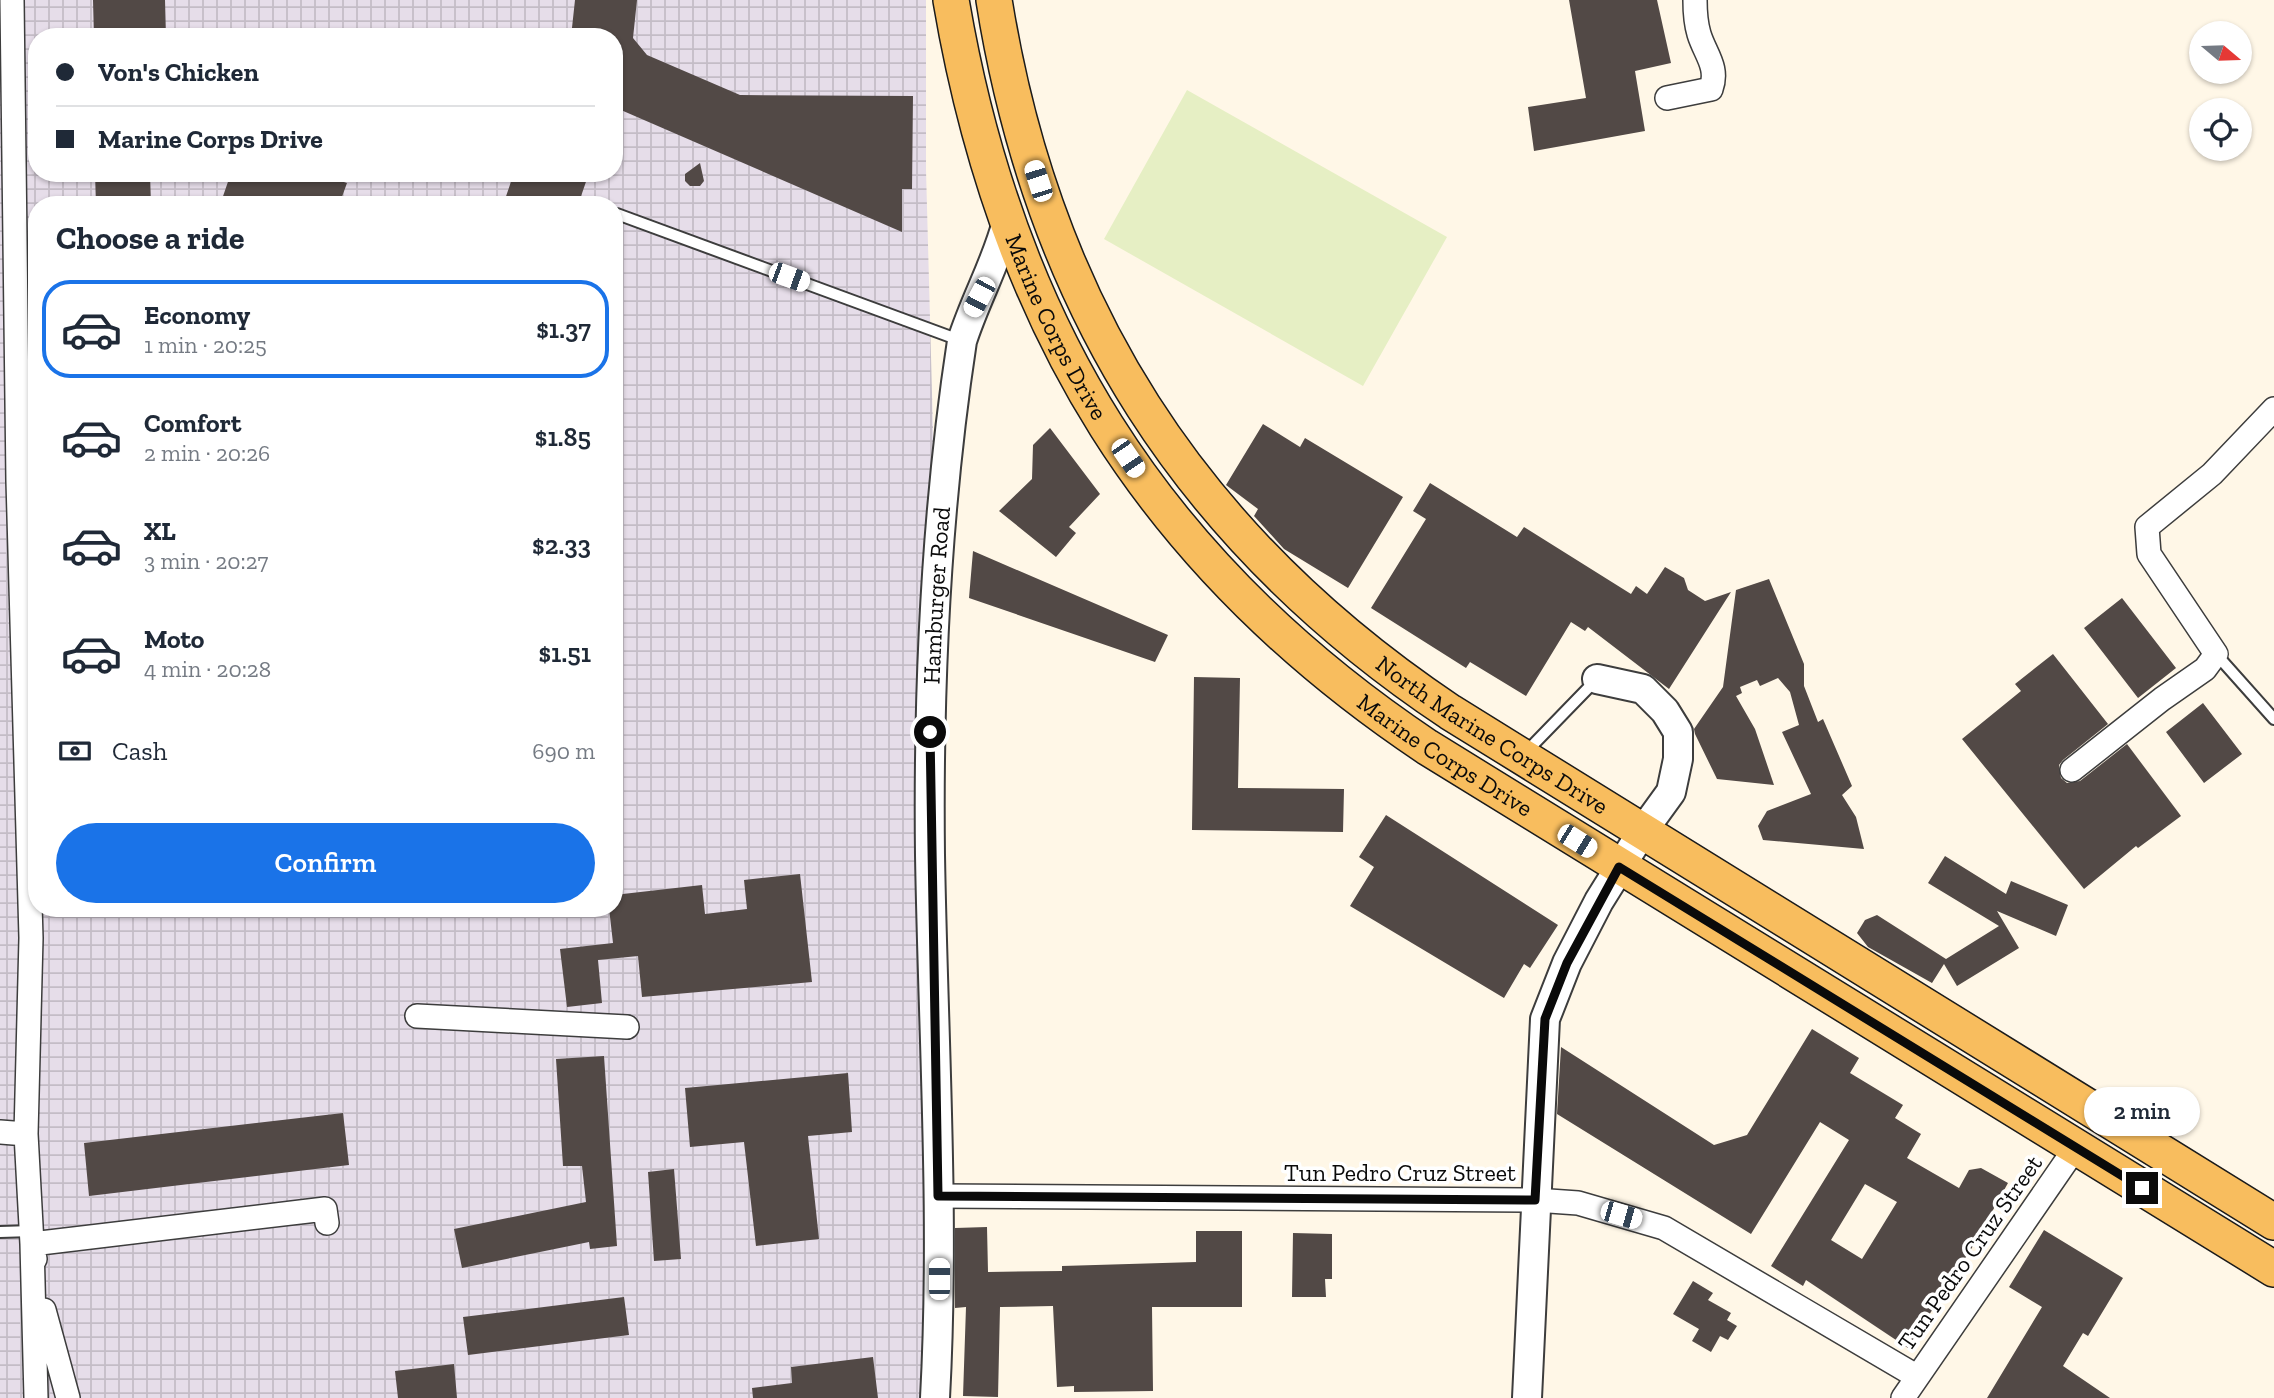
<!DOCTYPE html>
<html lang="en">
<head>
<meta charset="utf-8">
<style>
  body { margin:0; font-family:"Zilla Slab",serif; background:#f6f6f7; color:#1f2937; height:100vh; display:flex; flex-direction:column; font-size:26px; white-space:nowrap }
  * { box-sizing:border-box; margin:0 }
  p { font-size:23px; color:#747a83 }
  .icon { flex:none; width:38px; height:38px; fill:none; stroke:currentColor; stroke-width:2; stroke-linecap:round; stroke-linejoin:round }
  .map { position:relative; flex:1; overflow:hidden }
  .drawer { position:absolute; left:28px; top:196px; width:595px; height:721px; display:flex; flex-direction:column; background:#fff; border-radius:28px; box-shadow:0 2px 5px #0004 }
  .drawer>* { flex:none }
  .top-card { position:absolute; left:28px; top:28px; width:595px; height:154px; border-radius:28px; box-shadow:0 2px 5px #0004; display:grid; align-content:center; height:154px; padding:0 28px; background:#fff }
  .needle { width:46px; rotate:109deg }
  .fabs { position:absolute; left:2189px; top:21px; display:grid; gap:14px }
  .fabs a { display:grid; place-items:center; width:63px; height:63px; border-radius:50%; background:#fff; box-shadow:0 2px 5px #0004; font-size:35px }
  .end { position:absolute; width:32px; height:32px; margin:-16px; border:9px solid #0a0a0a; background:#fff; box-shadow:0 0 0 4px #fff }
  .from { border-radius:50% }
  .bubble { position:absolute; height:49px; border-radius:24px; background:#fff; box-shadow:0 2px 5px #0004; font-size:23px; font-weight:600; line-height:49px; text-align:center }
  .car { position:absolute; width:21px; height:42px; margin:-21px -10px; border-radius:9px; box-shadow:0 0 5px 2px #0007; background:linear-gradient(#fff 24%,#345 0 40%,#fff 0 76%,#345 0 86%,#fff 0) }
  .top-card b { display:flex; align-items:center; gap:24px; height:66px; font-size:26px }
  .top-card b+b { border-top:2px solid #e0e1e3 }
  .top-card i { width:18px; height:18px; background:#1f2937 }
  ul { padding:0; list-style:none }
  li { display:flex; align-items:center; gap:21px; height:98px; margin:0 14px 10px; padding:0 14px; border:4px solid transparent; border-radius:28px }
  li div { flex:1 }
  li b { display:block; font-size:26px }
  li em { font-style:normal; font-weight:600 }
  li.selected { border-color:#1a73e8 }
  li>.icon { width:63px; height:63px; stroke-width:1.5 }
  h2 { padding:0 28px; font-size:32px; line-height:84px }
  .pay { display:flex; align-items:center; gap:18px; height:77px; padding:0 28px; font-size:26px }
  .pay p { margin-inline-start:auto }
  .button { display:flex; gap:14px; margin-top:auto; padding:14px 28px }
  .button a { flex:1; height:80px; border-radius:42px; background:#1a73e8; color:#fff; font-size:28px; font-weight:600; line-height:80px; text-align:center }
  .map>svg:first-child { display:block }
  .industrial { fill:url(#industrial-grid); fill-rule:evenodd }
  .pitch { fill:#e6efc4 }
  .building { fill:#524946; fill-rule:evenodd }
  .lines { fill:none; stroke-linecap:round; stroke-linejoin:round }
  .service-casing { stroke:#3d3d3d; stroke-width:14 }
  .minor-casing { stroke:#3d3d3d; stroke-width:26 }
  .tertiary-casing { stroke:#3d3d3d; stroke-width:32 }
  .primary-casing { stroke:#1b1b1b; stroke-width:38 }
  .service { stroke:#fff; stroke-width:10 }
  .minor { stroke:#fff; stroke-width:23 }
  .tertiary { stroke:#fff; stroke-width:28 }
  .primary { stroke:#f8bd5e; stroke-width:35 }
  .route { stroke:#0a0a0a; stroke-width:9 }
  .labels { text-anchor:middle; stroke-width:7; stroke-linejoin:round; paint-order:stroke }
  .street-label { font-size:24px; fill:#0a0a0a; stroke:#fff }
</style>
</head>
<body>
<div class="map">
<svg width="2274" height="1398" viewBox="0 0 2274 1398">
  <defs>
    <pattern id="industrial-grid" width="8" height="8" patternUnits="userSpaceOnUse" patternTransform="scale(1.75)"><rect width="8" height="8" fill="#e6dde9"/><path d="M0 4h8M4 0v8" fill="none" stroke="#c4bcc6"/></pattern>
  </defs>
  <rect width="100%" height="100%" fill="#fff7e7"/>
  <!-- industrial -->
  <path class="industrial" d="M 0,0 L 926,0 L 926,170 L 937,578 L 934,1398 L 0,1398 ZM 37,37 L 614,37 L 614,173 L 37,173 ZM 37,205 L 614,205 L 614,908 L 37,908 Z"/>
  <!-- pitch -->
  <path class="pitch" d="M 1187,90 L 1447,237 L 1363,386 L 1104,239 Z"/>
  <!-- building -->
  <path class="building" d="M 93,0 L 165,0 L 166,37 L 94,37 Z
    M 575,0 L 637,0 L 633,38 L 647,55 L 740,95 L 913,96 L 912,189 L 902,189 L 902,232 L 614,107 L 614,37 L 571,37 Z
    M 1569,0 L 1657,0 L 1671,63 L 1635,71 L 1645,131 L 1534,151 L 1528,107 L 1586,98 Z
    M 700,163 L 704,181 L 700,186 L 690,186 L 685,181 L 685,174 Z
    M 95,173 L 150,173 L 151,205 L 96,205 Z
    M 231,173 L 316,173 L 347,183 L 339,205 L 220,205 Z
    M 514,173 L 589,173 L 578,205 L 503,205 Z
    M 1263,424 L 1300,447 L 1305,438 L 1403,497 L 1348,588 L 1284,549 L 1254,516 L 1258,509 L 1226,485 Z
    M 1050,428 L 1100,494 L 1069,527 L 1076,533 L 1056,557 L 999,511 L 1032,479 L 1033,445 Z
    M 1430,483 L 1517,537 L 1524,527 L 1631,594 L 1636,586 L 1647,594 L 1665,567 L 1684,578 L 1688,590 L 1705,601 L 1731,592 L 1669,689 L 1588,627 L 1585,631 L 1571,622 L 1526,696 L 1470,662 L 1466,668 L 1371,608 L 1426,519 L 1413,511 Z
    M 973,551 L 1168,635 L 1155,662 L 969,598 Z
    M 1769,579 L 1804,664 L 1804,686 L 1818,722 L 1823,719 L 1852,786 L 1842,795 L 1856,817 L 1864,849 L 1763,840 L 1758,826 L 1767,811 L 1811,794 L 1782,732 L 1799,725 L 1790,692 L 1778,678 L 1760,686 L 1757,680 L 1740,687 L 1742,693 L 1736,696 L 1755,729 L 1774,785 L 1717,779 L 1695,734 L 1694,729 L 1723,687 L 1736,590 Z
    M 2122,598 L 2176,668 L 2138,698 L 2084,628 Z
    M 2053,654 L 2108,724 L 2063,760 L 2059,765 L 2061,778 L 2067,783 L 2080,781 L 2127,744 L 2181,816 L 2138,848 L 2136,846 L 2084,889 L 1962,739 L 2021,691 L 2015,684 Z
    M 1194,677 L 1240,678 L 1238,788 L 1344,789 L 1343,832 L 1192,830 Z
    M 2203,703 L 2242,754 L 2204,783 L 2166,732 Z
    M 1386,815 L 1558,925 L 1530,968 L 1524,964 L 1504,998 L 1350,906 L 1374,867 L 1359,857 Z
    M 1945,856 L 2006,894 L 2011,881 L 2068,905 L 2056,936 L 1997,911 L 2019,948 L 1957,986 L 1944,964 L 1932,983 L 1868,947 L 1857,933 L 1865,920 L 1877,915 L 1946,959 L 1999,926 L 1928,883 Z
    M 800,874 L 812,982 L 642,997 L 638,956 L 598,960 L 602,1003 L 567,1007 L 560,949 L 613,943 L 609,908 L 614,908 L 614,895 L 702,885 L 705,914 L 747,909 L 744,880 Z
    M 1812,1029 L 1859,1058 L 1850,1073 L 1903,1105 L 1895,1118 L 1921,1134 L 1907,1158 L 1959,1188 L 1969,1170 L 1981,1168 L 2008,1183 L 1973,1246 L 1908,1348 L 1806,1280 L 1803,1286 L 1771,1266 L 1849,1140 L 1820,1122 L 1751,1234 L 1557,1114 L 1561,1047 L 1714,1145 L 1747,1135 ZM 1865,1184 L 1897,1202 L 1862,1259 L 1831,1240 Z
    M 604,1056 L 617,1246 L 590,1249 L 589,1242 L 462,1268 L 454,1229 L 586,1202 L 582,1166 L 563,1166 L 556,1059 Z
    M 848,1073 L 852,1132 L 808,1136 L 819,1239 L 756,1246 L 744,1142 L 690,1147 L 685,1088 Z
    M 343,1113 L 349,1165 L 89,1196 L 84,1143 Z
    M 674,1169 L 681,1259 L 654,1261 L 648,1172 Z
    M 987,1227 L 988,1272 L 1062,1271 L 1062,1266 L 1196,1262 L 1196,1231 L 1242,1231 L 1242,1307 L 1152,1307 L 1153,1391 L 1074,1392 L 1074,1386 L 1057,1387 L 1053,1306 L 1000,1307 L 998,1397 L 963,1396 L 966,1307 L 955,1308 L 955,1228 Z
    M 2044,1230 L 2123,1278 L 2088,1336 L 2083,1333 L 2063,1366 L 2110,1398 L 1987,1398 L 2042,1307 L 2009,1287 Z
    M 1293,1233 L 1332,1234 L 1332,1279 L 1325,1279 L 1326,1297 L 1292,1297 Z
    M 1693,1281 L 1713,1293 L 1708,1300 L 1731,1313 L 1727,1320 L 1737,1326 L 1728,1340 L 1720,1336 L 1711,1352 L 1692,1341 L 1699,1329 L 1673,1314 Z
    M 624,1297 L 629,1335 L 468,1355 L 463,1317 Z
    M 873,1357 L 878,1398 L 753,1398 L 752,1388 L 792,1383 L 791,1367 Z
    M 454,1364 L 457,1398 L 398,1398 L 395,1371 Z"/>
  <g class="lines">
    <defs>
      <path id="service" d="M 617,214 L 962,341
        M 2216,654 L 2274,719
        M 1526,752 L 1595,681
        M 0,1232 L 32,1231"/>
      <path id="minor" d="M 12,0 L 18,481 L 31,938 L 26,1134 L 32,1244 L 36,1398
        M 1667,98 L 1711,89 C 1719,67 1705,54 1699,34 C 1696,24 1695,11 1695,0
        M 2072,770 L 2162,699 L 2205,669 L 2216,654 L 2149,554 L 2147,527 L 2212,474 L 2274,409
        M 417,1016 L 627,1027
        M 0,1132 L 26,1134
        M 938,1196 L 1535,1200 L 1578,1203 L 1664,1228 L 1916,1376
        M 35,1259 L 32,1244 L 325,1209 L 327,1223
        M 44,1310 L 68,1398
        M 1903,1398 L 2076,1147"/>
      <g id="tertiary">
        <path id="s1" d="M 935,1398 C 945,1217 933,1036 930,855 C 928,684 936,511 962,341 C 975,300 996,264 1007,222"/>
        <path d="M 1527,1398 L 1545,1019 L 1567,963 L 1599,901 L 1642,832 L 1671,792 L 1678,759 L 1678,732 L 1665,711 L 1643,689 L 1597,679"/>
      </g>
      <g id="primary">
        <path id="s2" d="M 951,0 C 1006,325 1152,563 1427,747 L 2274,1269"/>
        <path id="s3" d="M 994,0 C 1043,307 1191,539 1450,712 L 2274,1222"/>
      </g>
    </defs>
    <!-- service casing -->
    <use href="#service" class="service-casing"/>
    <!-- minor casing -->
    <use href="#minor" class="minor-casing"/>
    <!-- tertiary casing -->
    <use href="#tertiary" class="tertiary-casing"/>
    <!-- primary casing -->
    <use href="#primary" class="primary-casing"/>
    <!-- service -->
    <use href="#service" class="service"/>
    <!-- minor -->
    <use href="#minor" class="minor"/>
    <!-- tertiary -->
    <use href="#tertiary" class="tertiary"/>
    <!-- primary -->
    <use href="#primary" class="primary"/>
  </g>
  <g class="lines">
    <!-- route -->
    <path class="route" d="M 930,732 L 938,1196 L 1535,1200 L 1545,1019 L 1567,963 L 1619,867 L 2142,1188"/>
  </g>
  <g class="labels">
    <!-- street labels -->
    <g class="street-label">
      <text dy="8" stroke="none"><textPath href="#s2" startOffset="345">Marine Corps Drive</textPath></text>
      <text dy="8" stroke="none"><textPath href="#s1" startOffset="803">Hamburger Road</textPath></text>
      <text dy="8" stroke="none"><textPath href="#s3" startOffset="920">North Marine Corps Drive</textPath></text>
      <text dy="8" stroke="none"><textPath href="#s2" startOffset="933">Marine Corps Drive</textPath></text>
      <text x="1400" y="1181">Tun Pedro Cruz Street</text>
      <text transform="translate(1970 1253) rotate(-55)" y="8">Tun Pedro Cruz Street</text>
    </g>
  </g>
</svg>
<div class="fabs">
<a><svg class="needle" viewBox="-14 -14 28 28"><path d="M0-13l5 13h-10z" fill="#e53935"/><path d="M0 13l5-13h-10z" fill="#747a83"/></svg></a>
<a><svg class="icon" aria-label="locate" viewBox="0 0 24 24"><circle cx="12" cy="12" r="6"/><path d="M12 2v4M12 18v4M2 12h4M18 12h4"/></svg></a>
</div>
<i class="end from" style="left:930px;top:732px"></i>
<i class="end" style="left:2142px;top:1188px"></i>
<div class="bubble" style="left:2084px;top:1087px;width:116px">2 min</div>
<i class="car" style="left:1038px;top:181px;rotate:342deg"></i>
<i class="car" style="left:789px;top:277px;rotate:110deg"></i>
<i class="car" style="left:979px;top:297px;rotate:208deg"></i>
<i class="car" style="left:1128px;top:458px;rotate:146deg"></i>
<i class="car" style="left:1577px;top:841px;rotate:122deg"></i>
<i class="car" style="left:1621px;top:1215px;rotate:106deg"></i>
<i class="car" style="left:939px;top:1279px;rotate:0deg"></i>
<div class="top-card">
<b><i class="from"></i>Von's Chicken</b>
<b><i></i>Marine Corps Drive</b>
</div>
<section class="drawer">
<h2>Choose a ride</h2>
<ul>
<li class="selected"><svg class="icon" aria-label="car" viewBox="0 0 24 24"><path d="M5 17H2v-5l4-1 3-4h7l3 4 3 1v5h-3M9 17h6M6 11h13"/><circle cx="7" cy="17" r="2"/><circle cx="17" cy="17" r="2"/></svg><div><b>Economy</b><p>1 min · 20:25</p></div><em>$1.37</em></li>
<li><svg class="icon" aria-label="car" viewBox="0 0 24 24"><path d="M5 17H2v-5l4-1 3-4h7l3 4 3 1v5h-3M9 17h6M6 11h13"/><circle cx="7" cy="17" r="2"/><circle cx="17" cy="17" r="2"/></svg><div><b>Comfort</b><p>2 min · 20:26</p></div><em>$1.85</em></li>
<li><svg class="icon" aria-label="car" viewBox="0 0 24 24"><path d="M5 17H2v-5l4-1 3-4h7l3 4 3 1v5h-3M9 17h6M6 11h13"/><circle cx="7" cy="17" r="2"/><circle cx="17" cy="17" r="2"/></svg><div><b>XL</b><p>3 min · 20:27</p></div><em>$2.33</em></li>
<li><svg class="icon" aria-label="car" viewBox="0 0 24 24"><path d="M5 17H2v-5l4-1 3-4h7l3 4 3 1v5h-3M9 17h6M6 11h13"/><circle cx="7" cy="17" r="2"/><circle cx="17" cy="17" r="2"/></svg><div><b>Moto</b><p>4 min · 20:28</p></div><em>$1.51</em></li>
</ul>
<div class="pay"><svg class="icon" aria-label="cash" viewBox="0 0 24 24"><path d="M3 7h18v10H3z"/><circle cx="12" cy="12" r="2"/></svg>Cash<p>690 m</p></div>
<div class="button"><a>Confirm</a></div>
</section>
</div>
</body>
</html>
